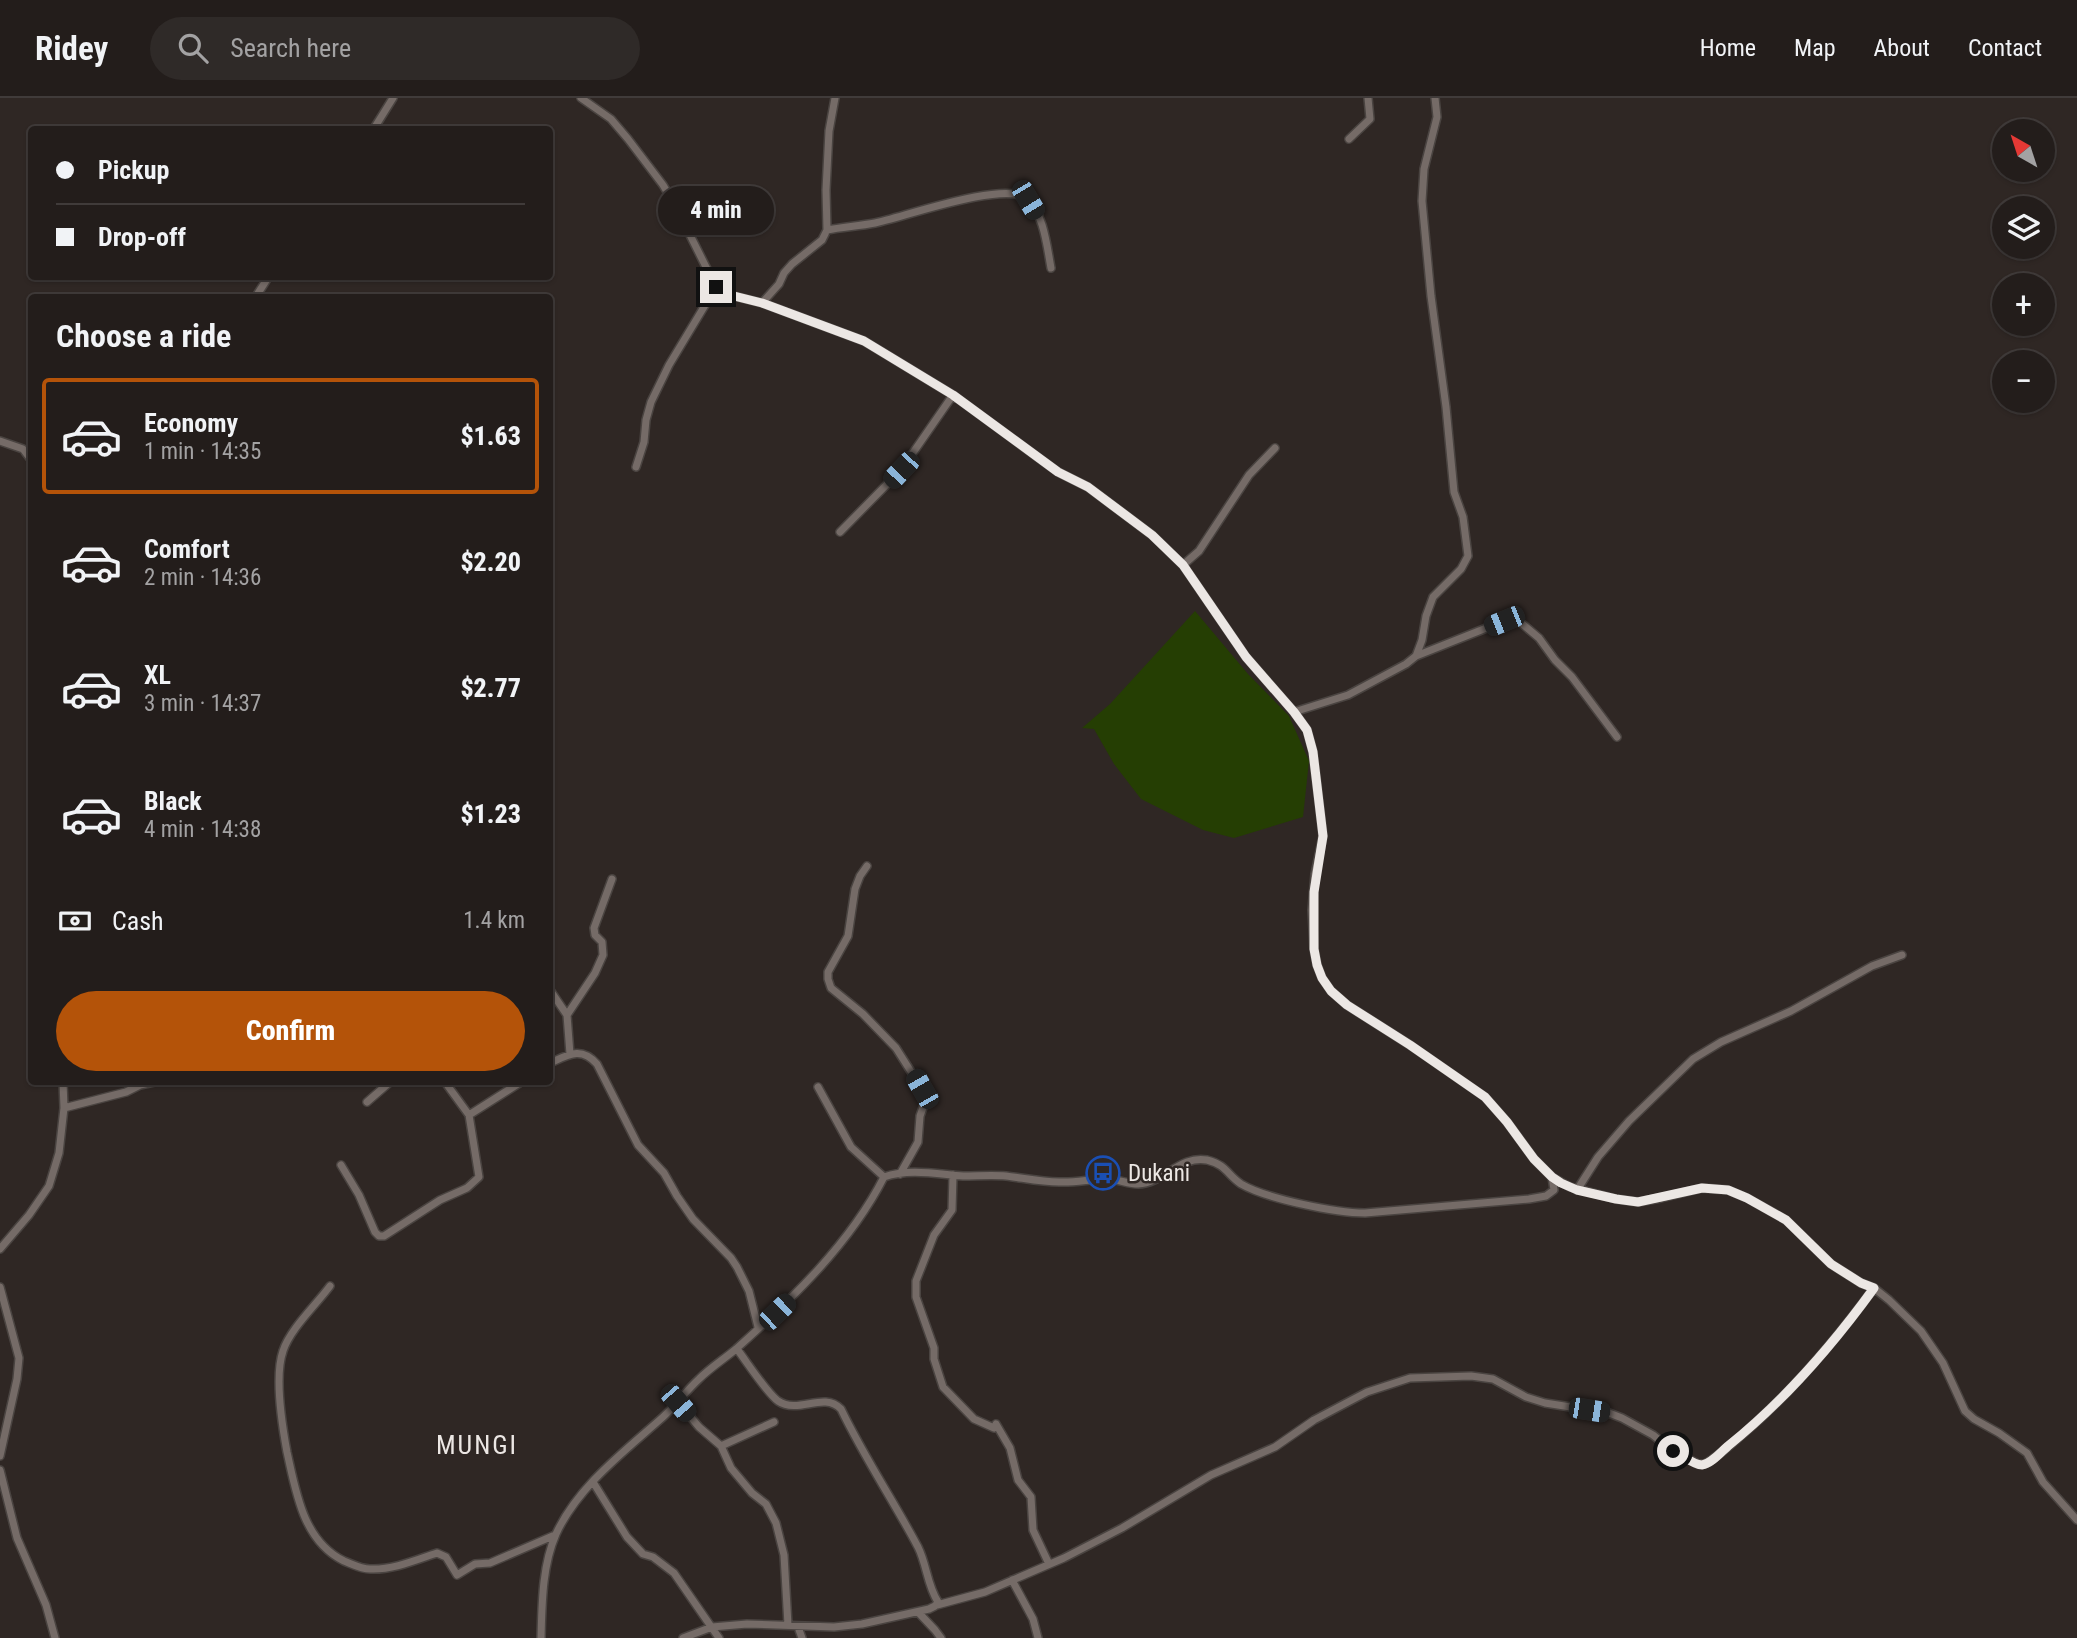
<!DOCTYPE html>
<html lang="en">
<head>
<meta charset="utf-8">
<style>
  body { margin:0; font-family:"Roboto Condensed",sans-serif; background:#2f2a28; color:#f1f3f6; height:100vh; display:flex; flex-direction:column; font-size:26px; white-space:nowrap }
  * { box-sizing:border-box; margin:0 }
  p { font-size:23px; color:#a3a2a3 }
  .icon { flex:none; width:38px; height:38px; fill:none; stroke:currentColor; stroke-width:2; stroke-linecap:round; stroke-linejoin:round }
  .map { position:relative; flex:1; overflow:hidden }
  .panel { position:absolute; left:28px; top:196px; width:525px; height:791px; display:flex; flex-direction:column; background:#231d1b; border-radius:7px; box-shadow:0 2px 5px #0004,0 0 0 2px #403b3a }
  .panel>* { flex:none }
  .top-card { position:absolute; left:28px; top:28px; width:525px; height:154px; border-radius:7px; box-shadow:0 2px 5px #0004,0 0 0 2px #403b3a; display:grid; align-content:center; height:154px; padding:0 28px; background:#231d1b }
  .needle { width:46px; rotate:321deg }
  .tools { position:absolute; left:1992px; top:21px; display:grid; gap:14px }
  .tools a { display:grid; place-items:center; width:63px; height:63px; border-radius:50%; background:#231d1b; box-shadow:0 2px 5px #0004,0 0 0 2px #403b3a; font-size:35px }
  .end { position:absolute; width:32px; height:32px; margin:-16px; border:9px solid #ece7e4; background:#111; box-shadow:0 0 0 4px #111 }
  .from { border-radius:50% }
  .bubble { position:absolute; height:49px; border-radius:24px; background:#231d1b; box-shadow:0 2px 5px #0004,0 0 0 2px #403b3a; font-size:23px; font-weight:800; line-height:49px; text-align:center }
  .car { position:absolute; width:21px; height:42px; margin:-21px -10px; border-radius:9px; box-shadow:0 0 5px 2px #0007; background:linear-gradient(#222 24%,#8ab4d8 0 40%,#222 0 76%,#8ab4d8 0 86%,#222 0) }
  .top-card b { display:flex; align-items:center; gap:24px; height:66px; font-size:26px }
  .top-card b+b { border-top:2px solid #403b3a }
  .top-card i { width:18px; height:18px; background:#f1f3f6 }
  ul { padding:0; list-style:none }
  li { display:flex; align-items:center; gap:21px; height:116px; margin:0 14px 10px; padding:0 14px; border:4px solid transparent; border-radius:7px }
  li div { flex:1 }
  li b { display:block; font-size:26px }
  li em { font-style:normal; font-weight:800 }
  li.selected { border-color:#b45309 }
  li>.icon { width:63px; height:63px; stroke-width:1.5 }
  h2 { padding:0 28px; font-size:32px; line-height:84px }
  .pay { display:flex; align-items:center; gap:18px; height:77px; padding:0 28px; font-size:26px }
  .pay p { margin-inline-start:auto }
  .button { display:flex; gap:14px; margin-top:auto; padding:14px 28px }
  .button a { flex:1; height:80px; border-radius:42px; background:#b45309; color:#fff; font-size:28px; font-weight:800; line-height:80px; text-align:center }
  header { display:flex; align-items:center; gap:42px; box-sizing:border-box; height:98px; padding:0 35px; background:#231d1b; border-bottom:2px solid #403b3a }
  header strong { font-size:33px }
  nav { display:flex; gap:38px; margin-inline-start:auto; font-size:24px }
  .search { width:490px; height:63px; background:#2f2a28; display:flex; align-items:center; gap:18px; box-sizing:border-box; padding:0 24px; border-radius:38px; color:#a3a2a3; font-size:26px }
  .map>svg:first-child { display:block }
  .green { fill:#253e03 }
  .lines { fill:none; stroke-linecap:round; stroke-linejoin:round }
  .street-casing { stroke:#4a4441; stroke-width:10 }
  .street { stroke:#756b67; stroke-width:7 }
  .route { stroke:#ece7e4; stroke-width:9 }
  .labels { text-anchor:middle; stroke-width:5; stroke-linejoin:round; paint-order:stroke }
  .poi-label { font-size:23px; fill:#ece7e4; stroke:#2f2724; text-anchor:start }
  .quarter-label { font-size:26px; letter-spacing:2px; fill:#ece7e4; stroke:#2f2724 }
</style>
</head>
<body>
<header>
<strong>Ridey</strong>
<div class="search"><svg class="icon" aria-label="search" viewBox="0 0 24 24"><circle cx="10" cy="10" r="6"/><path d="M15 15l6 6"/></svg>Search here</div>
<nav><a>Home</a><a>Map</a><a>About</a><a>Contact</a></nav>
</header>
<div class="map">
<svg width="2077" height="1540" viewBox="0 0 2077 1540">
  <rect width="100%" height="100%" fill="#2f2724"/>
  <!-- green -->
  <path class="green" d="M 1195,513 L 1248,576 L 1289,618 L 1309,663 L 1303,719 L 1234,740 L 1203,732 L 1141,701 L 1114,666 L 1094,631 L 1082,630 L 1110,606 Z"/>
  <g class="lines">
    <defs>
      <path id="street" d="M 581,0 L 611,21 L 628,41 L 663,87 L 676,109 L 716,189 L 730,197 L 762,205 L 864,243 L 953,297 L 1058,374 L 1088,389 L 1152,437 L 1183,467 L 1246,559 L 1294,614 L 1307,632 L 1313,654 L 1323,738 L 1315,776 L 1312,812 L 1314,851 L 1317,867 L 1322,880 L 1331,893 L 1347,907 L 1410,947 L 1485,999 L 1507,1024 L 1534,1061 L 1552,1079 L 1570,1089 L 1616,1101 L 1638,1104 L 1661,1100 L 1702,1090 L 1728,1092 L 1747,1100 L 1786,1122 L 1831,1166 L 1861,1185 L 1874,1190 L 1889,1202 L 1921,1233 L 1943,1265 L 1965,1313 L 1974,1321 L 1999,1335 L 2027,1355 L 2043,1384 L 2077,1422
        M 373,32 L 393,0
        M 1349,41 L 1370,21 L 1368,0
        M 827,132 C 843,129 859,128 875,125 C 904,119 1003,83 1026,100 C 1044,115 1047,149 1051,170
        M 255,200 L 269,178
        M 762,205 L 779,186 L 784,175 L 792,166 L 822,142 L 827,132 L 826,92 L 829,33 L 835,0
        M 0,343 L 23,351 L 32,363
        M 636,369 L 644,344 L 646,322 L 651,304 L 669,267 L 716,189
        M 840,434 L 901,372 L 953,297
        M 1183,467 L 1199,453 L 1249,377 L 1275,350
        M 1416,558 L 1504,523 L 1511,521 L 1520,524 L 1539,540 L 1555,562 L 1572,579 L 1617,639
        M 1294,614 L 1348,597 L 1406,566 L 1416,558 L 1422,542 L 1426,518 L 1433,499 L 1461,471 L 1468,458 L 1463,419 L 1454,394 L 1446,309 L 1431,198 L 1422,103 L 1424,71 L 1437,19 L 1435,0
        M 867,768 L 860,778 L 855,791 L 848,838 L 828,874 L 828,881 L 831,890 L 863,916 L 896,950 L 922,991 L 925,1004 L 920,1018 L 918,1044 L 900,1076
        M 550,892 L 567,917
        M 570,956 L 567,917 L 595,875 L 603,857 L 602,844 L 595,837 L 594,830 L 612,781
        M 550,965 C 568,957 581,948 597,966 L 638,1047 L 664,1075 L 677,1098 L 693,1121 L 731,1160 L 737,1169 L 749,1193 L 758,1229
        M 818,989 L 851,1049 L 884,1079
        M 367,1004 L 390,984
        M 64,1010 L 126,994 L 140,987 L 154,984
        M 469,1017 L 521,984
        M 341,1067 L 359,1097 L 375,1134 L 379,1138 L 384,1138 L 440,1102 L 467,1090 L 479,1079 L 469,1017 L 445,984
        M 953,1077 L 952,1112 L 934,1137 L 916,1183 L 916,1199 L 934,1250 L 934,1261 L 943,1289 L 974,1321 L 994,1330 L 996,1326 L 1010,1350 L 1018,1382 L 1031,1399 L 1033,1432 L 1049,1466
        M 1577,1092 L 1598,1059 L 1629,1023 L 1693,961 L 1721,944 L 1791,913 L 1872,868 L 1902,857
        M 0,1151 L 29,1117 L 49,1088 L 59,1055 L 64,1010 L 63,984
        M 330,1188 C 316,1207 290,1231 283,1253 C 274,1279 282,1327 287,1354 C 296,1394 303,1443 344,1463 C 352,1466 361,1471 370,1471 C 393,1472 416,1462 437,1455 L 446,1459 L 457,1477 L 475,1466 L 490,1465 L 555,1437
        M 0,1189 L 19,1260 L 17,1281 L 0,1358
        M 679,1305 L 699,1329 L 721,1348 L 731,1370 L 752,1395 L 766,1406 L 776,1425 L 784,1457 L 788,1527
        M 721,1348 L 774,1324
        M 0,1372 L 17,1440 L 46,1507 L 55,1540
        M 593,1384 L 627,1439 L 643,1456 L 653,1459 L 674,1475 L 719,1540
        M 1012,1482 L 1033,1521 L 1038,1540
        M 937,1507 L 985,1494 L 1064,1460 L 1122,1430 L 1211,1377 L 1275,1349 L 1314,1322 L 1348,1304 L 1367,1294 L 1410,1280 L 1471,1278 L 1493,1281 L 1526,1299 L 1545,1305 L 1609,1315 L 1622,1320 L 1653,1337 L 1673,1353 L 1698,1366 L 1705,1366 C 1719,1358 1731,1346 1743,1336 C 1793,1293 1835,1243 1874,1190
        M 918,1514 L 935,1532 L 941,1540
        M 798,1529 L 802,1540
        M 541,1540 C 542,1506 542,1468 556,1436 C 578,1388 625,1353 663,1319 C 676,1307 686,1293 699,1281 C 710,1270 724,1261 736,1251 C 791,1202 850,1146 884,1079 C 909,1070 937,1076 963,1078 C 977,1078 992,1077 1006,1078 C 1023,1080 1041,1084 1059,1084 C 1075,1085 1091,1081 1107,1081 C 1117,1081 1128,1086 1138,1086 C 1164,1085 1180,1057 1207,1062 C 1227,1067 1227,1077 1241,1086 C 1267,1101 1336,1115 1365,1115 L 1529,1101 L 1546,1098 L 1554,1092 L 1552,1079
        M 683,1540 L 712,1529 L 747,1526 L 834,1529 L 862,1526 L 929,1511 L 935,1508 L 938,1504 C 927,1487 927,1467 918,1449 C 893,1402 864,1359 841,1311 C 823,1293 799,1317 778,1303 C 766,1294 747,1264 737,1251"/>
    </defs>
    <!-- street casing -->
    <use href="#street" class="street-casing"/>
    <!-- street -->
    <use href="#street" class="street"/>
  </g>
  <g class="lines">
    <!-- route -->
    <path class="route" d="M 716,189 L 730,197 L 762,205 L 864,243 L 953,297 L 1058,374 L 1088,389 L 1152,437 L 1183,467 L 1246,559 L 1294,614 L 1307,632 L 1313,654 L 1323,738 L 1314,794 L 1314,851 L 1317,867 L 1322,880 L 1331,893 L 1347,907 L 1410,947 L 1485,999 L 1507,1024 L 1534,1061 L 1552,1079 L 1561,1085 L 1577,1092 L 1616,1101 L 1638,1104 L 1702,1090 L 1728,1092 L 1747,1100 L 1786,1122 L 1831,1166 L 1861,1185 L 1874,1190 C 1832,1248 1784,1303 1728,1348 C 1721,1354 1711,1366 1702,1367 C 1693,1367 1681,1356 1673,1353"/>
  </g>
  <!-- icons -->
  <defs>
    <symbol id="bus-ring" viewBox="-11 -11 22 22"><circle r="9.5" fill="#2f2724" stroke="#1a4fb4" stroke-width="1.5"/><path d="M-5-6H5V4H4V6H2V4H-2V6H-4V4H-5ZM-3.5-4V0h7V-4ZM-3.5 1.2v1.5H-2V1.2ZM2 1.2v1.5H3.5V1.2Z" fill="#1a4fb4"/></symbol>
  </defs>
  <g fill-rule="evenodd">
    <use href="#bus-ring" x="1084" y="1056" width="38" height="38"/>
  </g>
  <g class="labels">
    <!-- poi labels -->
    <g class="poi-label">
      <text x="1128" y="1083">Dukani</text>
    </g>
    <!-- quarter labels -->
    <g class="quarter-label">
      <text x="477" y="1356">MUNGI</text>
    </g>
  </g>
</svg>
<div class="tools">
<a><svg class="needle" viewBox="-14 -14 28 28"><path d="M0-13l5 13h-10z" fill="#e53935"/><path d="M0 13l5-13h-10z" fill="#a3a2a3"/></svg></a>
<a><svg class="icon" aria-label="layers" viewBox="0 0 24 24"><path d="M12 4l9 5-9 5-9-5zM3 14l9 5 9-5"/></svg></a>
<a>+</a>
<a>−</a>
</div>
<i class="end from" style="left:1673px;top:1353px"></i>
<i class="end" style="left:716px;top:189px"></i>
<div class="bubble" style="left:658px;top:88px;width:116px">4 min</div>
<i class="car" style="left:1028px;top:102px;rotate:149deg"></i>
<i class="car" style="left:901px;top:372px;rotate:223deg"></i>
<i class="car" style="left:1504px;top:523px;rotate:248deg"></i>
<i class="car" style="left:922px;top:991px;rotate:330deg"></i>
<i class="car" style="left:777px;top:1214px;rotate:46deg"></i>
<i class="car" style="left:678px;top:1305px;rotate:139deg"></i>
<i class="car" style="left:1589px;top:1312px;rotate:99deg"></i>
<div class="top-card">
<b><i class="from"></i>Pickup</b>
<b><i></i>Drop-off</b>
</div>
<section class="panel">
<h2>Choose a ride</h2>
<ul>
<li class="selected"><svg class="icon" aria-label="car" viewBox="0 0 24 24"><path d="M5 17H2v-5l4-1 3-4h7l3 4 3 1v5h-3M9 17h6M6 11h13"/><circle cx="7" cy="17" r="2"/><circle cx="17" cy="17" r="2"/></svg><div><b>Economy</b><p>1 min · 14:35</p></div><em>$1.63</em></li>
<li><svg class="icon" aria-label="car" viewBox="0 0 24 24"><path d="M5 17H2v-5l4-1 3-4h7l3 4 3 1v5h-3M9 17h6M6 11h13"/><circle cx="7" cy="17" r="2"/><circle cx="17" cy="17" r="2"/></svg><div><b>Comfort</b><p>2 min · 14:36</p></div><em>$2.20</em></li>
<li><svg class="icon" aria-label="car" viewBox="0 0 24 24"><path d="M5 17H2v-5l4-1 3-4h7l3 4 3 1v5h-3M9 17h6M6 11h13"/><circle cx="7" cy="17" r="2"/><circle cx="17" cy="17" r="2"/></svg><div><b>XL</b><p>3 min · 14:37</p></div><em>$2.77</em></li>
<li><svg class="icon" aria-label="car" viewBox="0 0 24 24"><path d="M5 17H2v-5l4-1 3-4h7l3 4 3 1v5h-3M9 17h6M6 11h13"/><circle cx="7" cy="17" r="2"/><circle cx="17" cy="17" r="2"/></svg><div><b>Black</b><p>4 min · 14:38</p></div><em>$1.23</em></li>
</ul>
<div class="pay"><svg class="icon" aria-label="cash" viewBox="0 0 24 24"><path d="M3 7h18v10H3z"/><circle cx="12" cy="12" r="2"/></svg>Cash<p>1.4 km</p></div>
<div class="button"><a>Confirm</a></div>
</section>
</div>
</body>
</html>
